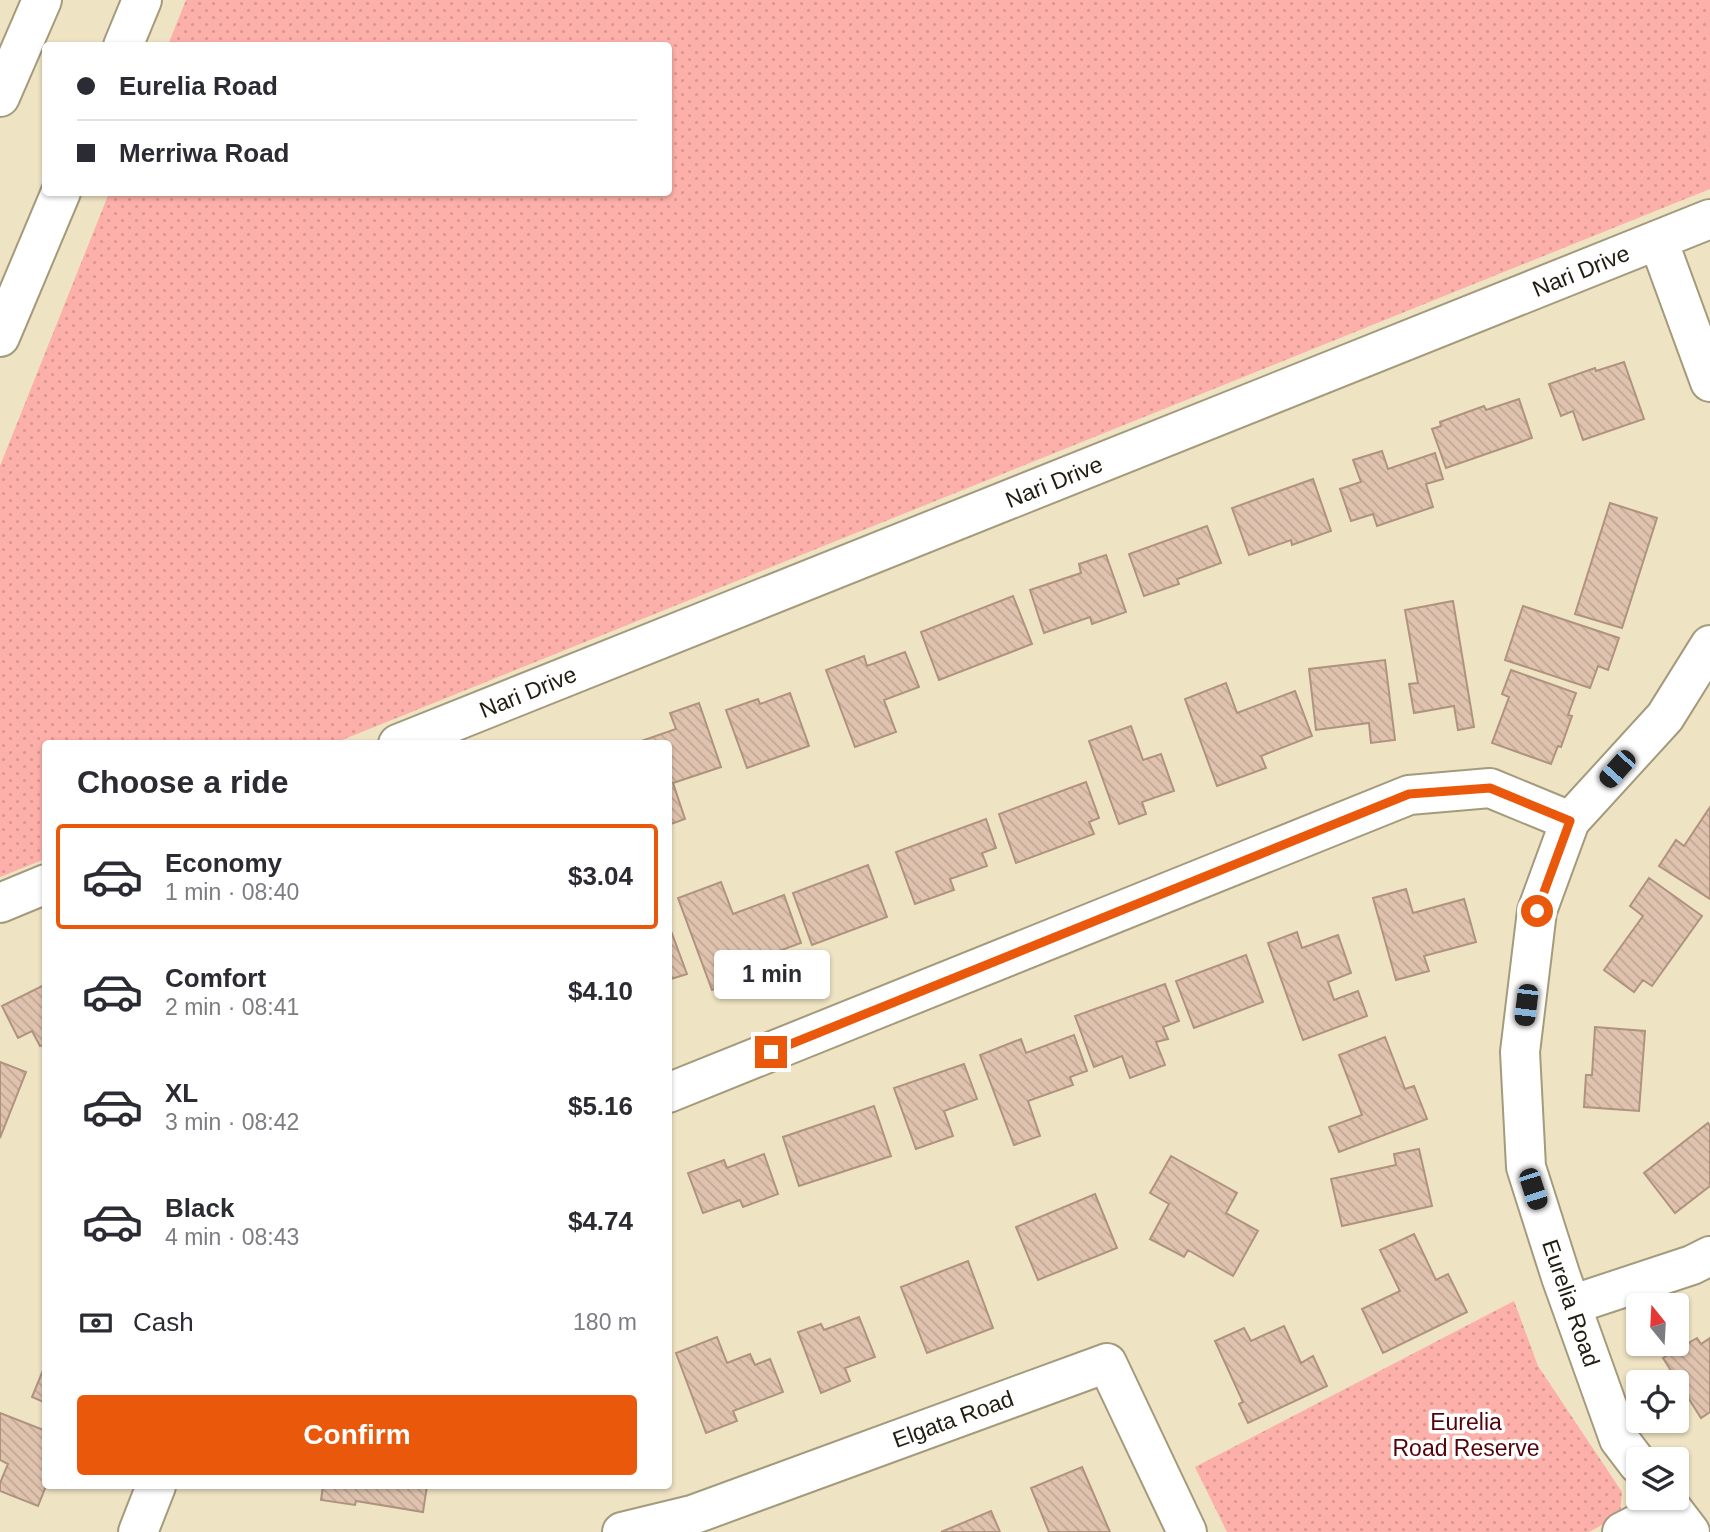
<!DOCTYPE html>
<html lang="en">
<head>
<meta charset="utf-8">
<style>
  body { margin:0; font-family:Helvetica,sans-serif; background:#f2f2f3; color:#2b2b33; height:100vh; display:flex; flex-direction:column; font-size:26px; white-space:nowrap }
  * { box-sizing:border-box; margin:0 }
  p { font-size:23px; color:#7c7c81 }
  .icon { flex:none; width:38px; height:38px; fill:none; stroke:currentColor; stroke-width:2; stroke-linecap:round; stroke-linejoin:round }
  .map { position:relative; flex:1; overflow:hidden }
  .drawer { position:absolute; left:42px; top:740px; width:630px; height:749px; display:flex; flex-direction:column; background:#fff; border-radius:7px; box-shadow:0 2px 5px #0004 }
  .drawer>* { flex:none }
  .top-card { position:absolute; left:42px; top:42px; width:630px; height:154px; border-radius:7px; box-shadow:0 2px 5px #0004; display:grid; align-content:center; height:154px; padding:0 35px; background:#fff }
  .needle { width:46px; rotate:342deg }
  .fabs { position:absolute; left:1626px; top:1293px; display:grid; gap:14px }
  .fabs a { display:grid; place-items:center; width:63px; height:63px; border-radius:7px; background:#fff; box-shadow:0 2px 5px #0004; font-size:35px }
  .end { position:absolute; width:32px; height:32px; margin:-16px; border:9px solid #ea580c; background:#fff; box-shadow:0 0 0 4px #fff }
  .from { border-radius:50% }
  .bubble { position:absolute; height:49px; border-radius:7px; background:#fff; box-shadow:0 2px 5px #0004; font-size:23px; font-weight:700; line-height:49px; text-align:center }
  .car { position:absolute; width:21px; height:42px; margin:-21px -10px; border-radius:9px; box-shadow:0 0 5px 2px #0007; background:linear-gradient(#222 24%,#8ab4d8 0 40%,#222 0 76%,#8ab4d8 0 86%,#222 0) }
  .top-card b { display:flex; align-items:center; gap:24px; height:66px; font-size:26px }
  .top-card b+b { border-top:2px solid #e1e1e2 }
  .top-card i { width:18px; height:18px; background:#2b2b33 }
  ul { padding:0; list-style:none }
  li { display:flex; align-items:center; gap:21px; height:105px; margin:0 14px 10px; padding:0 21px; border:4px solid transparent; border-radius:7px }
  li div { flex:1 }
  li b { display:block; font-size:26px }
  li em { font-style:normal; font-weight:700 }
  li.on { border-color:#ea580c }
  li>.icon { width:63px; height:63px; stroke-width:1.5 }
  h2 { padding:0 35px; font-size:32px; line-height:84px }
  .pay { display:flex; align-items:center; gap:18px; height:77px; padding:0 35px; font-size:26px }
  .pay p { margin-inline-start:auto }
  .primary-button { display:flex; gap:14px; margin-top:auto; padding:14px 35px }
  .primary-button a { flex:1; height:80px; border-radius:7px; background:#ea580c; color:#fff; font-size:28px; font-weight:700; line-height:80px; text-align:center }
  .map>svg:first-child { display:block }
  .park { fill:url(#park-dots) }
  .building { fill:url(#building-back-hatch); stroke:#af937f; stroke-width:2 }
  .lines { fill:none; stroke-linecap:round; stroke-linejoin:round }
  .minor-casing { stroke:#a49a7c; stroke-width:42 }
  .major-casing { stroke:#a49a7c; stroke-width:42 }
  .minor { stroke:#fff; stroke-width:38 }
  .major { stroke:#fff; stroke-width:38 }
  .route { stroke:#ea580c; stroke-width:9 }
  .labels { text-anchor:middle; stroke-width:7; stroke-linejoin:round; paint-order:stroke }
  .street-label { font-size:23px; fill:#211d11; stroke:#fff }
  .park-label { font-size:23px; fill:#54030a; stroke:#fff }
</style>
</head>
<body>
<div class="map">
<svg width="1710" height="1532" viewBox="0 0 1710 1532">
  <defs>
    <pattern id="park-dots" width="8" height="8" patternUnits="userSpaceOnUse" patternTransform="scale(1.75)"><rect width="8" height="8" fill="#fdb0a9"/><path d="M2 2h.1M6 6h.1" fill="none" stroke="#d99790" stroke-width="1.8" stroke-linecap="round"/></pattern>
    <pattern id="building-back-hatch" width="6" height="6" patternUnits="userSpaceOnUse" patternTransform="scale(1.75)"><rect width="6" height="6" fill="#e0c3ae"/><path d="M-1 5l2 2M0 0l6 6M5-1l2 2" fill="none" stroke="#c0a795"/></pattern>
  </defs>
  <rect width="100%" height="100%" fill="#eee3c3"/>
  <!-- park -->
  <path class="park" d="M 186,0 L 1710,0 L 1710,189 L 332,744 L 46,744 L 45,859 L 0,877 L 0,466 L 109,193 L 668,192 L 668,46 L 168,45 Z
    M 1514,1301 L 1538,1366 L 1622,1492 L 1620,1515 L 1589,1532 L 1227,1532 L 1195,1467 Z"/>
  <!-- building -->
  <path class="building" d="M 1624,362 L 1644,419 L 1583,440 L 1573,411 L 1561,416 L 1549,384 L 1595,368 L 1596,371 Z
    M 1519,399 L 1532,438 L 1446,468 L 1432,429 L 1441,426 L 1440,422 L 1484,406 L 1486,410 Z
    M 1382,451 L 1388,469 L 1435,453 L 1443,479 L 1426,484 L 1433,507 L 1377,526 L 1373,514 L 1351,521 L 1340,489 L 1361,482 L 1353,460 Z
    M 1313,479 L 1331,531 L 1292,545 L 1291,540 L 1249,555 L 1232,508 Z
    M 1610,503 L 1657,518 L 1622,628 L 1575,614 Z
    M 1207,526 L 1221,563 L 1177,579 L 1179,584 L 1144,596 L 1129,554 Z
    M 1106,555 L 1126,612 L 1092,624 L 1090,617 L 1044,633 L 1030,590 L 1081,573 L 1079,564 Z
    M 1013,596 L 1032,644 L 939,680 L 921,632 Z
    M 1453,601 L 1474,727 L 1458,730 L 1454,706 L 1414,713 L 1409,684 L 1418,683 L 1405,610 Z
    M 1523,606 L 1619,638 L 1608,670 L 1598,666 L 1590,688 L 1505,660 Z
    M 905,652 L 919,687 L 884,700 L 896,732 L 855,747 L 826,670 L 864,656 L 867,666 Z
    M 1385,660 L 1395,740 L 1371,743 L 1369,723 L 1316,730 L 1309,669 Z
    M 1511,670 L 1576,693 L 1568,715 L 1572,716 L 1561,747 L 1558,746 L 1551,764 L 1492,743 L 1509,697 L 1502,694 Z
    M 1226,683 L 1237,713 L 1295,691 L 1312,736 L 1261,756 L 1266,768 L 1217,786 L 1185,699 Z
    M 790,693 L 809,746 L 747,768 L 726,710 L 758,699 L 760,704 Z
    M 699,703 L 721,767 L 673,783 L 685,819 L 668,825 L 668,744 L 633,744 L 676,729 L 670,713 Z
    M 1131,726 L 1143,760 L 1161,754 L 1174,791 L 1142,802 L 1146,814 L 1119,824 L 1089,741 Z
    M 1086,782 L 1099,818 L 1089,822 L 1094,834 L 1016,863 L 999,814 Z
    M 1710,807 L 1710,899 L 1659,866 L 1676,840 L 1684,846 Z
    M 986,819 L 996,848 L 982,853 L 987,866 L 950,879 L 954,890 L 915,904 L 896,852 Z
    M 868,865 L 887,917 L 812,945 L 793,893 Z
    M 1649,878 L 1702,916 L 1652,986 L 1643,980 L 1634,992 L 1604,970 L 1643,916 L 1630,906 Z
    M 721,882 L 733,914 L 784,895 L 801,943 L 746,963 L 751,976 L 712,990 L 678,898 Z
    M 1406,889 L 1413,913 L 1464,899 L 1476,942 L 1424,956 L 1429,971 L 1396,980 L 1373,898 Z
    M 671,931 L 687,974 L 668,980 L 668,932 Z
    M 1297,932 L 1302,948 L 1338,935 L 1351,973 L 1328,982 L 1334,1000 L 1358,991 L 1367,1016 L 1303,1040 L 1268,943 Z
    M 1246,955 L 1263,1002 L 1194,1028 L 1176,981 Z
    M 46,984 L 46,1044 L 40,1046 L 32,1031 L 18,1038 L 2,1006 Z
    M 1165,984 L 1179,1021 L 1163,1027 L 1168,1039 L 1156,1042 L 1165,1065 L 1130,1078 L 1122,1056 L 1094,1067 L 1075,1016 Z
    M 1595,1027 L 1645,1031 L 1639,1111 L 1584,1107 L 1586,1075 L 1592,1075 Z
    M 1074,1035 L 1087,1071 L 1070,1077 L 1073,1085 L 1028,1101 L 1040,1136 L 1014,1145 L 980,1055 L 1021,1039 L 1026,1053 Z
    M 1385,1037 L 1405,1089 L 1414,1086 L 1427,1119 L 1339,1152 L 1329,1127 L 1362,1115 L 1339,1055 Z
    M 0,1062 L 26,1072 L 0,1138 Z
    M 964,1064 L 977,1099 L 944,1111 L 953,1136 L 916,1149 L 894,1088 Z
    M 874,1106 L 891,1156 L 799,1186 L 783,1137 Z
    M 1708,1123 L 1710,1126 L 1710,1186 L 1675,1213 L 1644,1173 Z
    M 1419,1149 L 1432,1206 L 1342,1226 L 1331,1179 L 1396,1165 L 1394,1154 Z
    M 764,1154 L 778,1194 L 743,1207 L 740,1200 L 703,1213 L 688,1173 L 724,1160 L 727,1168 Z
    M 1171,1156 L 1237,1193 L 1226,1213 L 1258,1231 L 1233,1276 L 1188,1250 L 1184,1257 L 1150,1239 L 1169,1204 L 1150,1193 Z
    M 1095,1194 L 1117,1248 L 1038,1280 L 1016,1227 Z
    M 1414,1234 L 1436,1280 L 1448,1274 L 1467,1312 L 1383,1353 L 1362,1309 L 1400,1291 L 1380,1250 Z
    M 968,1261 L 993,1328 L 927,1353 L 901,1287 Z
    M 859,1317 L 875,1357 L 845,1368 L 850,1381 L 821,1393 L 798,1332 L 821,1324 L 824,1330 Z
    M 1284,1326 L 1301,1363 L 1313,1356 L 1327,1386 L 1248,1423 L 1239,1404 L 1243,1402 L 1215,1341 L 1244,1328 L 1251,1341 Z
    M 717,1337 L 727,1363 L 750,1354 L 755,1365 L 770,1359 L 783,1392 L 733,1411 L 737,1421 L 706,1433 L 676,1353 Z
    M 1697,1338 L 1701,1344 L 1710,1338 L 1710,1412 L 1701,1418 L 1663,1358 Z
    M 46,1363 L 46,1403 L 32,1397 Z
    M 0,1413 L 46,1431 L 46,1486 L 38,1506 L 0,1491 L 0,1483 L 8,1464 L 0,1460 Z
    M 1082,1467 L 1110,1532 L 1049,1532 L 1031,1488 Z
    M 323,1486 L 427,1486 L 423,1512 L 356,1501 L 355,1505 L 321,1500 Z
    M 991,1511 L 1000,1532 L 941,1532 Z"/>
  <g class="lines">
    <defs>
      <path id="minor" d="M 1658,240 L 1710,382
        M 398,744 L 1710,219
        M 0,903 L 46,884
        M 668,1093 L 1409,795 L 1490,788 L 1570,821
        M 1571,1305 L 1692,1265 L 1710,1256
        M 1638,1464 L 1619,1439 L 1561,1277 L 1526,1167 L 1520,1052 L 1537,911 L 1570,821 L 1665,717 L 1710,645
        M 1664,1498 L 1690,1532
        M 138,1532 L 156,1486
        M 622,1532 L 692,1515 L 1107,1363 L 1187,1532
        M 1622,1532 L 1671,1507"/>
      <path id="major" d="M 123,46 L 142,0
        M 0,97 L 42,0
        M 0,337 L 61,192"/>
    </defs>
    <!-- minor casing -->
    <use href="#minor" class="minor-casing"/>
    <!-- major casing -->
    <use href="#major" class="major-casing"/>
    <!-- minor -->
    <use href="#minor" class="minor"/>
    <!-- major -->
    <use href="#major" class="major"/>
  </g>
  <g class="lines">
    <!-- route -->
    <path class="route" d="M 771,1052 L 1409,794 L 1490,788 L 1570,821 L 1537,911"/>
  </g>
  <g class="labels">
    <!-- street labels -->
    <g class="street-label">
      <text transform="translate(1581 271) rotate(-22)" y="8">Nari Drive</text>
      <text transform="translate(1054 482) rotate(-22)" y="8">Nari Drive</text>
      <text transform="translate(528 692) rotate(-22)" y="8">Nari Drive</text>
      <text transform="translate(1571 1303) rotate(71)" y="8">Eurelia Road</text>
      <text transform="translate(953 1419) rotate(-20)" y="8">Elgata Road</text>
    </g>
    <!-- park labels -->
    <g class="park-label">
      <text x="1466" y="1430">Eurelia<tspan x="1466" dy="26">Road Reserve</tspan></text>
    </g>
  </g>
</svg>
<div class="fabs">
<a><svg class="needle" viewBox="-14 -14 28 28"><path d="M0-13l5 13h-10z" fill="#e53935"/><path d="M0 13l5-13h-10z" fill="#7c7c81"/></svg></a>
<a><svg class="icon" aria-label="locate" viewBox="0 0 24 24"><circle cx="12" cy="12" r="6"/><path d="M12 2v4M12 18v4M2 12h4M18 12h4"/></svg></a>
<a><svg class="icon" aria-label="layers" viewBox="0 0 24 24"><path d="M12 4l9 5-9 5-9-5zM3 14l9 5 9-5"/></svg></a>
</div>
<i class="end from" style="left:1537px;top:911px"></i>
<i class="end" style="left:771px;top:1052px"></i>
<div class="bubble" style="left:714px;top:950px;width:116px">1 min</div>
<i class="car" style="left:1617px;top:769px;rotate:222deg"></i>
<i class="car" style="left:1526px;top:1005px;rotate:187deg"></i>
<i class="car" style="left:1533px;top:1189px;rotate:162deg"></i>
<div class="top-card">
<b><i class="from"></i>Eurelia Road</b>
<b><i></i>Merriwa Road</b>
</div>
<section class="drawer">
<h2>Choose a ride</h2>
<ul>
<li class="on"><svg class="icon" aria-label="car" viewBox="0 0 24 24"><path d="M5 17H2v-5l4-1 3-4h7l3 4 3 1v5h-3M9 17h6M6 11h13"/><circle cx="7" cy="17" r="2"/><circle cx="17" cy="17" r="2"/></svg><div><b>Economy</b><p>1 min · 08:40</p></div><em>$3.04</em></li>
<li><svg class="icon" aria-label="car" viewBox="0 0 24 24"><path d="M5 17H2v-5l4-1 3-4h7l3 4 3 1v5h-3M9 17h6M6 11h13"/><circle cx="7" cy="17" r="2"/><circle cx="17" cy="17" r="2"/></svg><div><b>Comfort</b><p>2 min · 08:41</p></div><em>$4.10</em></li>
<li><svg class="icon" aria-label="car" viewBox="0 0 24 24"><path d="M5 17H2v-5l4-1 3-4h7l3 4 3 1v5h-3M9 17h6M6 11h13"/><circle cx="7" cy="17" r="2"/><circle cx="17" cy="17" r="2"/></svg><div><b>XL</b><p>3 min · 08:42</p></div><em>$5.16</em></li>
<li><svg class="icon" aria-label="car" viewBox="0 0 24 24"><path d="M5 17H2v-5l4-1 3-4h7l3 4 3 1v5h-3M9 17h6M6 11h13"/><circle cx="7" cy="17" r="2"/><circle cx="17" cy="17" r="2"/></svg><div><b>Black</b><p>4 min · 08:43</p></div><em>$4.74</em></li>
</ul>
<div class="pay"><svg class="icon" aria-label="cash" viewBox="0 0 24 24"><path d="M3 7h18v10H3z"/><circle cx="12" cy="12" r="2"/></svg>Cash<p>180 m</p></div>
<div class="primary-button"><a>Confirm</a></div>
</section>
</div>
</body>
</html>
